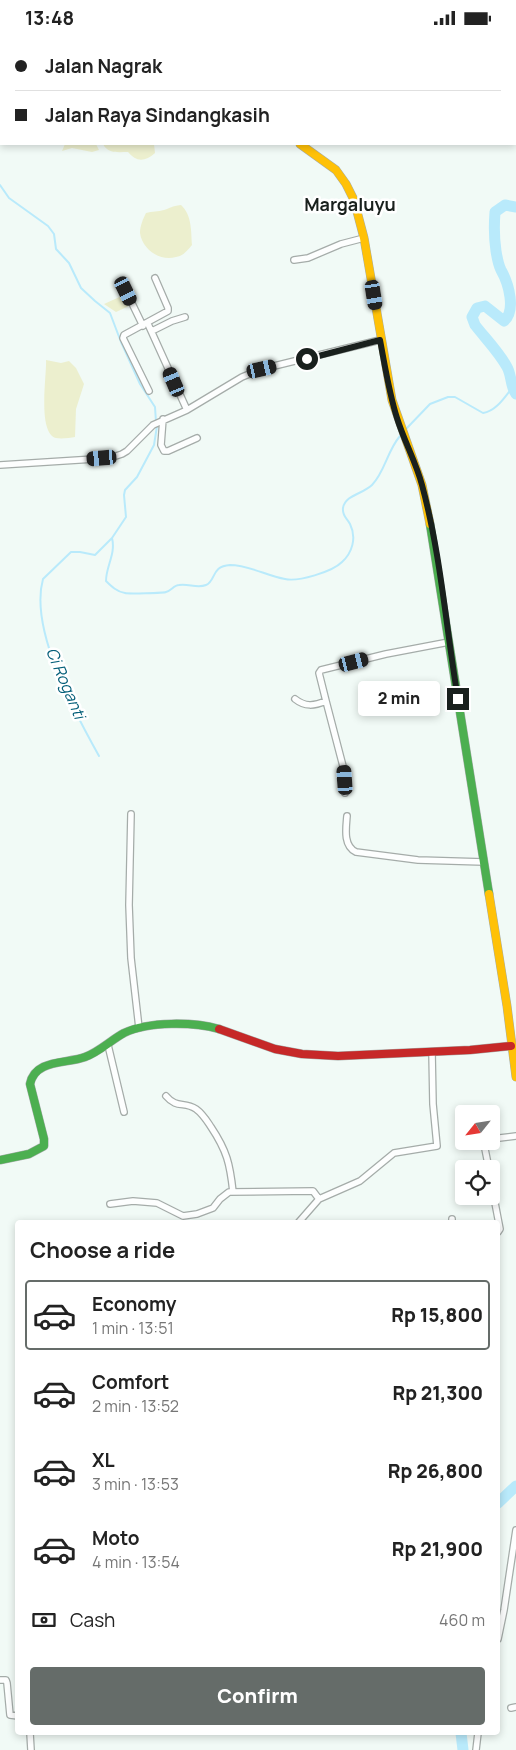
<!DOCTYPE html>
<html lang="en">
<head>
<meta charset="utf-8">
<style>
  body { margin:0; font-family:Manrope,sans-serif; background:#f2f2f2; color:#222; height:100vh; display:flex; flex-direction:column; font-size:19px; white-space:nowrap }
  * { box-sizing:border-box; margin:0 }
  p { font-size:16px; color:#767676 }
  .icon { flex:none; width:28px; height:28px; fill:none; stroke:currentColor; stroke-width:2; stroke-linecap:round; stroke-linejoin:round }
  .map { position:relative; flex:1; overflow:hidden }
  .drawer { position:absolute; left:15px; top:1185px; width:485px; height:515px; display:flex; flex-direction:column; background:#fff; border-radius:5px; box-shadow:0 2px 8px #0003 }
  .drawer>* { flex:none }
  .top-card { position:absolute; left:0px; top:0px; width:516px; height:110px; box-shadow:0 2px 8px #0003; display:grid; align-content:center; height:110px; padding:0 15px; background:#fff }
  .needle { width:32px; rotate:240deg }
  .buttons { position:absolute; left:455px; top:1070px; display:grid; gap:10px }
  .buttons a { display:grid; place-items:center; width:45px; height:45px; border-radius:5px; background:#fff; box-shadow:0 2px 8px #0003; font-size:25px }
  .end { position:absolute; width:22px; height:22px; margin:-11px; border:6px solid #19201d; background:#fff; box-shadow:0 0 0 2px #fff }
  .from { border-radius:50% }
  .bubble { position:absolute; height:35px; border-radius:5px; background:#fff; box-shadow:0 2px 8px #0003; font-size:16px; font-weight:800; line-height:35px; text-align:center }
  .car { position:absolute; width:15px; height:30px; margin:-15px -8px; border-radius:6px; box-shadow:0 0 4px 1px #0007; background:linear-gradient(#222 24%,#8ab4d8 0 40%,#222 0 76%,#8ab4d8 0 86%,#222 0) }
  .top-card b { display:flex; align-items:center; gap:18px; height:48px; font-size:19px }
  .top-card b+b { border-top:1px solid #e0e0e0 }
  .top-card i { width:12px; height:12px; background:#222 }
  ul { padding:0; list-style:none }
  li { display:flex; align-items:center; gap:15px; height:70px; margin:0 10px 8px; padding:0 5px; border:2px solid transparent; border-radius:5px }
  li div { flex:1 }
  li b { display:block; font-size:19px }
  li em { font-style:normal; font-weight:800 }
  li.current { border-color:#656c69 }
  li>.icon { width:45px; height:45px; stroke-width:1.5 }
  h2 { padding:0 15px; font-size:22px; line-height:60px }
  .pay { display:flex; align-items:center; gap:12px; height:55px; padding:0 15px; font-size:19px }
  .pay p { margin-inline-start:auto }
  .cta { display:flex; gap:10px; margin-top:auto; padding:10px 15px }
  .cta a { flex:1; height:58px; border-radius:5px; background:#656c69; color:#fff; font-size:20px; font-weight:800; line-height:58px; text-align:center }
  .status { display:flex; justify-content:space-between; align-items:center; height:35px; padding:0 25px; background:#fff; direction:ltr }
  .status svg { height:14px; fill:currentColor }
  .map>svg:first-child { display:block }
  .green { fill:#ecefce }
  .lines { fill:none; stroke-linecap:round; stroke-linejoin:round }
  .stream { stroke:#b9eafb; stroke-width:2 }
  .river { stroke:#b9eafb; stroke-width:11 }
  .street-casing { stroke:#a5aca9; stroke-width:8 }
  .fast-casing { stroke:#a5aca9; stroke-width:9 }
  .slow-casing { stroke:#a5aca9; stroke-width:9 }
  .jam-casing { stroke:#a5aca9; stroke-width:9 }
  .street { stroke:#fdfefe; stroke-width:5.5 }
  .fast { stroke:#4caf50; stroke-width:8 }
  .slow { stroke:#ffc107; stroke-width:8 }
  .jam { stroke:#c62828; stroke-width:8 }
  .route { stroke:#19201d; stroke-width:6 }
  .labels { text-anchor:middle; stroke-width:5; stroke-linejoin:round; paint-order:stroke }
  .water-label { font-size:16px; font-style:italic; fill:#055f79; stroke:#fff }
  .quarter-label { font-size:18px; font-weight:bold; fill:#19201d; stroke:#fff }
</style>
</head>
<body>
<div class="status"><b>13:48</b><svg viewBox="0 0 49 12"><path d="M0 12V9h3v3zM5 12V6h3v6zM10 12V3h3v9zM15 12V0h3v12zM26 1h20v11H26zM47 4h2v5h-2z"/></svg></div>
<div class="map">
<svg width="516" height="1715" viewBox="0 0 516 1715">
  <rect width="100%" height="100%" fill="#f1faf6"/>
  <!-- green -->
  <path class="green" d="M 65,109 L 96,109 L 99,115 L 92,117 L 72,113 L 62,116 Z
    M 103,109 L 154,109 L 155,118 C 145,127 136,127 128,117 C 118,117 108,119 103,109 Z
    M 181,170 C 192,180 191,196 192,210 C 187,216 183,221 176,222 C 160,227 142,214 140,198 C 140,191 143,184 146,178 C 152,176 158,177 164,175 C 171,173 171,171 181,170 Z
    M 124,260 L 129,271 L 116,277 L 104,269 Z
    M 46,325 L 61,328 L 69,326 L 76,333 L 84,349 L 76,374 L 75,402 C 70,403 61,404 56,403 C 37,397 47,340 46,325 Z"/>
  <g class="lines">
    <!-- stream -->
    <path class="stream" d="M 0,150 L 9,163 L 48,191 L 54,199 L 56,214 L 69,228 L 81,253 L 95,266 L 110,278 L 121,307 L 140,349 L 155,372 L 156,387
      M 406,394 L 430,369 L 448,362 L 455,362 L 483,378 C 496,376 504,363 512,353
      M 112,503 C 116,519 106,531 106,546 C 111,551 117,557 125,558 C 128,559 164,558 166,557 C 171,556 174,550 179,550 C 188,548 197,554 206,550 C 216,546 211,531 230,530 C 249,530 267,541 285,544 C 298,547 332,537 342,527 C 352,518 357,503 350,489 C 347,483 342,481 343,473 C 345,460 363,459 372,450 C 385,437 387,416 400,401
      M 99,721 C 75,678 29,594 43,544 L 71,517 L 80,517 L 95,520 L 112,503 L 126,482 L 124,460 L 125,455 L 137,442 L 154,410 L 157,391"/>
    <!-- river -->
    <path class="river" d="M 516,172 L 505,170 L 495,177 C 494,190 494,203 496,216 C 497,222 498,229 501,235 C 509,249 516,276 504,286 L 485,271 L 477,273 L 472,282 L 475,290 C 485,303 499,317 507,332 C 512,341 510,351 516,359
      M 498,1468 L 516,1451
      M 461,1698 L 463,1715"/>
    <defs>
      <path id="street" d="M 384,0 L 384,1
        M 294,225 L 308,223 L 341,209 L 364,203
        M 126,256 L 143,291
        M 148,289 L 187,375
        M 152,296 L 172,286 L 185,282
        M 149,356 L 123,303 L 124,300 L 168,276 L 168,273 L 155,243
        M 163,384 L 161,410 L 164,416 L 168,416 L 197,403
        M 0,430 L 110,423 L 122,419 L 127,416 L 153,390 L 187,375 L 242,342 L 262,334 L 380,305
        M 295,664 C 305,672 314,671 326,666 L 319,638 L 321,635 L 386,619 L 449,607
        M 326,666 L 344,735 L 345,758
        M 131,779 L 129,870 L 131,923 L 139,993
        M 347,781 C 346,793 343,811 356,817 L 418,825 L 484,827
        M 108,1010 L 124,1077
        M 166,1061 C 177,1074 184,1066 196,1074 C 203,1079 207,1086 211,1092 C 227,1116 230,1129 233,1157
        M 491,1104 L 516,1101
        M 486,1106 L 484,1109 L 489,1134
        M 491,1147 L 500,1194 L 498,1197
        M 110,1169 L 133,1166 L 157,1168 L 183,1181 L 197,1179 L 213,1173 L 220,1164 L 229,1157 L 313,1156 L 319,1164
        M 452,1184 L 452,1188
        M 298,1188 L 319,1164 L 360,1146 L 394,1118 L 437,1111 L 433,1069 L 432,1017
        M 498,1604 L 504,1575 L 516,1495
        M 0,1645 L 6,1645 L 7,1648 L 10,1680 L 18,1681
        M 511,1673 L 516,1672
        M 30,1698 L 31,1715
        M 476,1715 L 478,1698"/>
      <path id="fast" d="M 430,489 L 489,859
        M 0,1125 L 29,1119 L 44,1111 L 44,1104 L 30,1049 C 35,1024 66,1029 85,1022 C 99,1017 111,1005 124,998 C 149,986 194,987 219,994"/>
      <path id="slow" d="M 210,0 L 211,1
        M 300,109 L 336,135 L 346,149 L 354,165 L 364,203 L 392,365 L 422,450 L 430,489
        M 489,859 L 507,971 L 516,1042"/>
      <path id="jam" d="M 219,994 L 275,1014 L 302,1019 L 338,1021 L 470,1015 L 511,1011"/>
    </defs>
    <!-- street casing -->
    <use href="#street" class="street-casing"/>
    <!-- fast casing -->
    <use href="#fast" class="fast-casing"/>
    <!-- slow casing -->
    <use href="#slow" class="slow-casing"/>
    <!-- jam casing -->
    <use href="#jam" class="jam-casing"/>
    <!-- street -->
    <use href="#street" class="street"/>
    <!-- fast -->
    <use href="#fast" class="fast"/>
    <!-- slow -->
    <use href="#slow" class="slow"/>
    <!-- jam -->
    <use href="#jam" class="jam"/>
  </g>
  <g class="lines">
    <!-- route -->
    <path class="route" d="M 307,324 L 380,305 C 385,331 389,358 397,383 C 404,406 416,427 422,450 C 441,520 446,593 458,664"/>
  </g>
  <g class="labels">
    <!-- water labels -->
    <g class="water-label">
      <text transform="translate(66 648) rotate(67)" y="6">Ci Roganti</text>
    </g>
    <!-- quarter labels -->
    <g class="quarter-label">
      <text x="350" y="176">Margaluyu</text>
    </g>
  </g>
</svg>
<div class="buttons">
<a><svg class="needle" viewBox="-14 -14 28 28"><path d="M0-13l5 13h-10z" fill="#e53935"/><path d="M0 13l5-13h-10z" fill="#767676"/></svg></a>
<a><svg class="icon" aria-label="locate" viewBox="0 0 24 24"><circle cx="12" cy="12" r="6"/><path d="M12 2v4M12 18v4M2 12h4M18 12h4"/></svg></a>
</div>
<i class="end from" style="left:307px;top:324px"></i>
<i class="end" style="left:458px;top:664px"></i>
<div class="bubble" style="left:358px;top:646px;width:82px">2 min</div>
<i class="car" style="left:126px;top:256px;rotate:154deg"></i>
<i class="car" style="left:374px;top:260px;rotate:171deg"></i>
<i class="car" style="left:262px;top:334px;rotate:77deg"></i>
<i class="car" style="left:174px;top:347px;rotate:337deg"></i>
<i class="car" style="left:102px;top:423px;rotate:265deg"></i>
<i class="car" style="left:354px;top:627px;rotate:76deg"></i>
<i class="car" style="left:345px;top:745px;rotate:356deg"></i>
<div class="top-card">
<b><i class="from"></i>Jalan Nagrak</b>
<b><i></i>Jalan Raya Sindangkasih</b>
</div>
<section class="drawer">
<h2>Choose a ride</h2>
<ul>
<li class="current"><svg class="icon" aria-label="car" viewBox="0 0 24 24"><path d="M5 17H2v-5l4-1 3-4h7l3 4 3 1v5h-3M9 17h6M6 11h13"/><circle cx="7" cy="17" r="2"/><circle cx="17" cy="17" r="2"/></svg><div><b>Economy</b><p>1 min · 13:51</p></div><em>Rp 15,800</em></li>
<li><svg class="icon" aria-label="car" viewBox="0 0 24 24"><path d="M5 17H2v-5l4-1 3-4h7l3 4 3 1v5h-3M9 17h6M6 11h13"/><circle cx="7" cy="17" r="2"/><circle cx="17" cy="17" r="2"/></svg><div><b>Comfort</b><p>2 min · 13:52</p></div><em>Rp 21,300</em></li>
<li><svg class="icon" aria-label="car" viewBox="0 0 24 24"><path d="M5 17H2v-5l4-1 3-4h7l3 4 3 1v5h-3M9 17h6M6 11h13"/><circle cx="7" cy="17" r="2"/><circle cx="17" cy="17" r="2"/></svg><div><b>XL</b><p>3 min · 13:53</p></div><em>Rp 26,800</em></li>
<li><svg class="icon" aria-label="car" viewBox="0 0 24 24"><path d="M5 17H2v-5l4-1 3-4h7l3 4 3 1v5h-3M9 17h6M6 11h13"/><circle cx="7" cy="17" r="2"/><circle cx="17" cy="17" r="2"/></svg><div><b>Moto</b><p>4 min · 13:54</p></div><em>Rp 21,900</em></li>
</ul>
<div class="pay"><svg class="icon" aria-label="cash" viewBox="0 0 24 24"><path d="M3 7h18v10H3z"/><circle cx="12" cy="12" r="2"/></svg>Cash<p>460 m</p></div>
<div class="cta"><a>Confirm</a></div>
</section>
</div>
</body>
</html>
